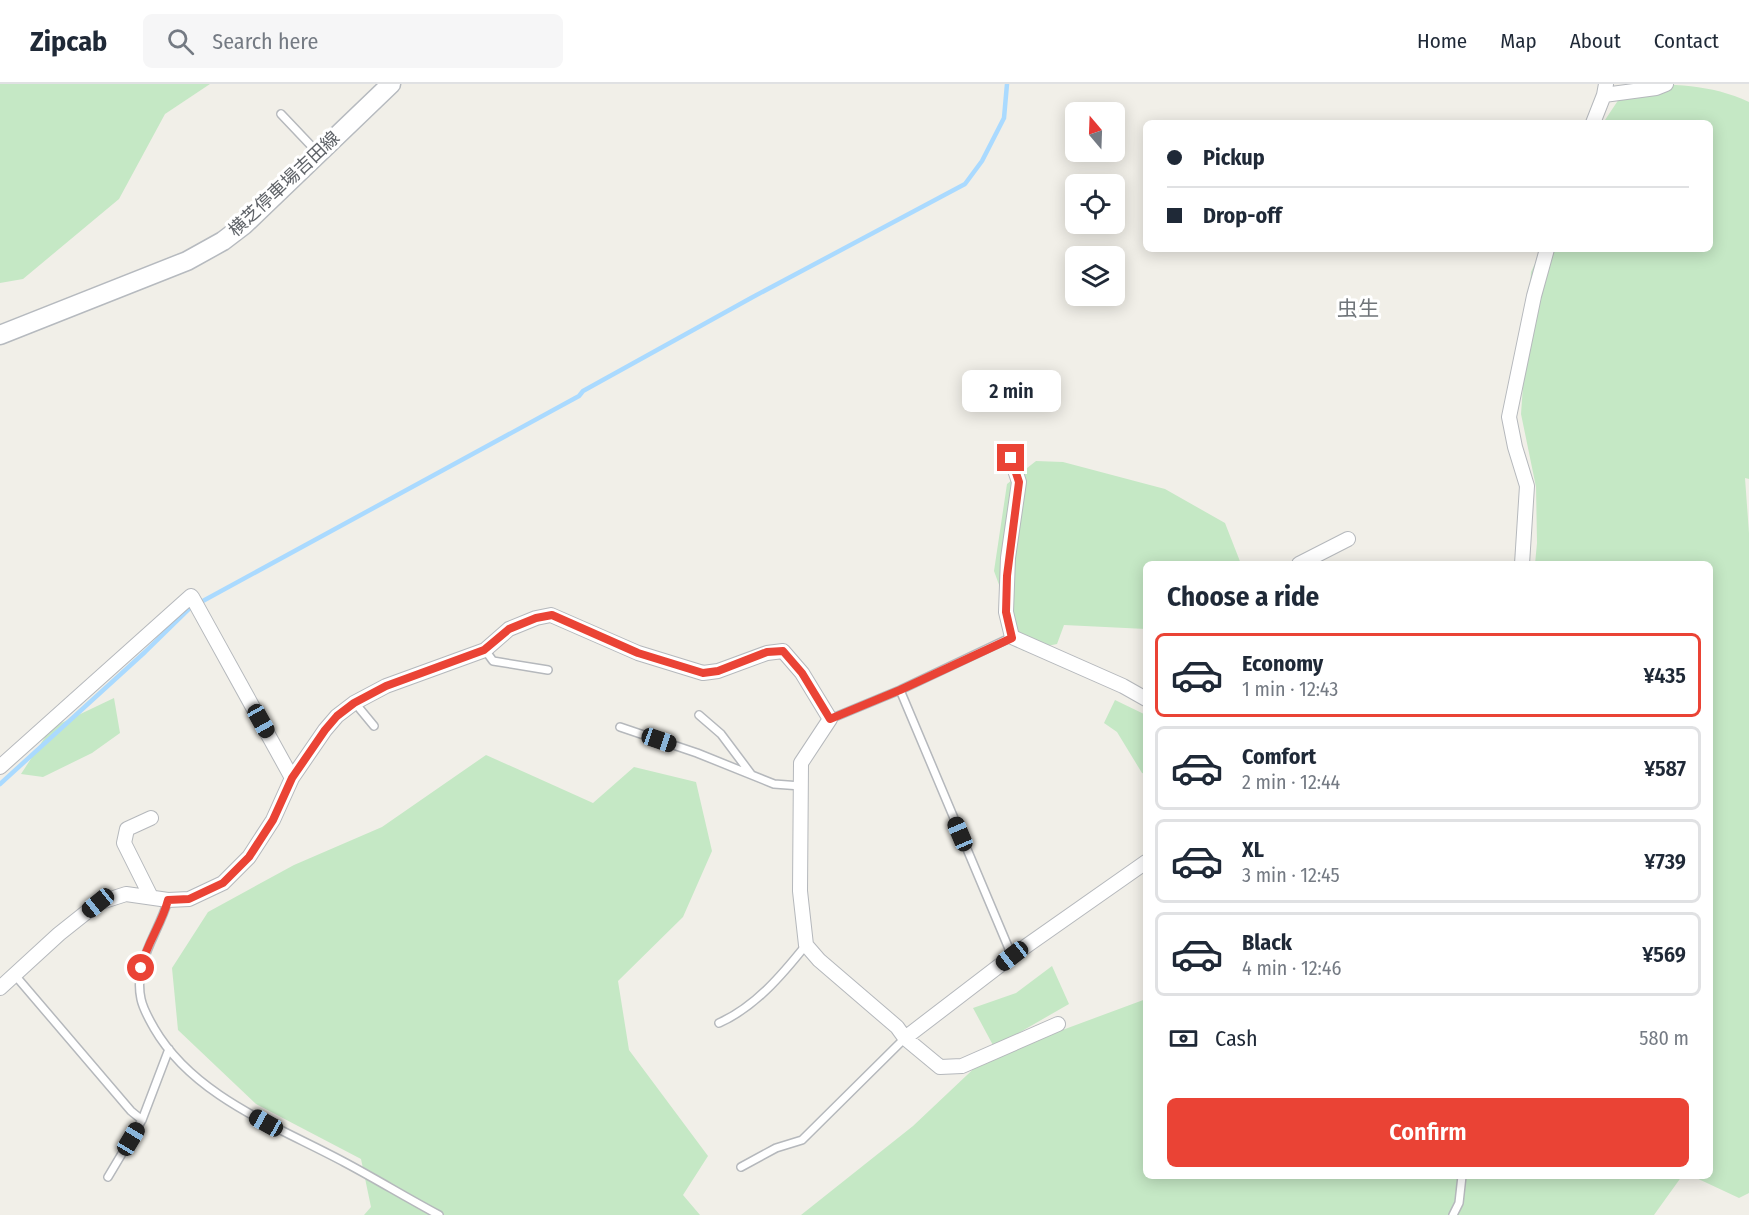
<!DOCTYPE html>
<html lang="en">
<head>
<meta charset="utf-8">
<style>
  body { margin:0; font-family:"Fira Sans Condensed","Noto Sans JP",sans-serif; background:#f6f6f7; color:#1f2937; height:100vh; display:flex; flex-direction:column; font-size:22px; white-space:nowrap }
  * { box-sizing:border-box; margin:0 }
  p { font-size:20px; color:#747a83 }
  .icon { flex:none; width:33px; height:33px; fill:none; stroke:currentColor; stroke-width:2; stroke-linecap:round; stroke-linejoin:round }
  .map { position:relative; flex:1; overflow:hidden }
  .drawer { position:absolute; left:1143px; top:477px; width:570px; height:618px; display:flex; flex-direction:column; background:#fff; border-radius:9px; box-shadow:0 3px 15px #0003 }
  .drawer>* { flex:none }
  .hud { position:absolute; left:1143px; top:36px; width:570px; height:132px; border-radius:9px; box-shadow:0 3px 15px #0003; display:grid; align-content:center; height:132px; padding:0 24px; background:#fff }
  .needle { width:39px; rotate:341deg }
  .controls { position:absolute; left:1065px; top:18px; display:grid; gap:12px }
  .controls a { display:grid; place-items:center; width:60px; height:60px; border-radius:9px; background:#fff; box-shadow:0 3px 15px #0003; font-size:30px }
  .end { position:absolute; width:27px; height:27px; margin:-14px; border:8px solid #ea4335; background:#fff; box-shadow:0 0 0 3px #fff }
  .from { border-radius:50% }
  .bubble { position:absolute; height:42px; border-radius:9px; background:#fff; box-shadow:0 3px 15px #0003; font-size:20px; font-weight:600; line-height:42px; text-align:center }
  .car { position:absolute; width:18px; height:36px; margin:-18px -9px; border-radius:8px; box-shadow:0 0 4px 2px #0007; background:linear-gradient(#222 24%,#8ab4d8 0 40%,#222 0 76%,#8ab4d8 0 86%,#222 0) }
  .hud b { display:flex; align-items:center; gap:21px; height:57px; font-size:22px }
  .hud b+b { border-top:2px solid #e0e1e3 }
  .hud i { width:15px; height:15px; background:#1f2937 }
  ul { padding:0; list-style:none }
  li { display:flex; align-items:center; gap:18px; height:84px; margin:0 12px 9px; padding:0 12px; border:3px solid #e0e1e3; border-radius:9px }
  li div { flex:1 }
  li b { display:block; font-size:22px }
  li em { font-style:normal; font-weight:600 }
  li.on { border-color:#ea4335 }
  li>.icon { width:54px; height:54px; stroke-width:1.5 }
  h2 { padding:0 24px; font-size:27px; line-height:72px }
  .pay { display:flex; align-items:center; gap:15px; height:66px; padding:0 24px; font-size:22px }
  .pay p { margin-inline-start:auto }
  .button { display:flex; gap:12px; margin-top:auto; padding:12px 24px }
  .button a { flex:1; height:69px; border-radius:9px; background:#ea4335; color:#fff; font-size:24px; font-weight:600; line-height:69px; text-align:center }
  header { display:flex; align-items:center; gap:36px; box-sizing:border-box; height:84px; padding:0 30px; background:#fff; border-bottom:2px solid #e0e1e3 }
  header strong { font-size:28px }
  nav { display:flex; gap:33px; margin-inline-start:auto; font-size:21px }
  .search { width:420px; height:54px; background:#f6f6f7; display:flex; align-items:center; gap:15px; box-sizing:border-box; padding:0 21px; border-radius:9px; color:#747a83; font-size:22px }
  .map>svg:first-child { display:block }
  .green { fill:#c5e8c5 }
  .lines { fill:none; stroke-linecap:round; stroke-linejoin:round }
  .stream { stroke:#aadaff; stroke-width:4.5 }
  .service-casing { stroke:#b5b8bc; stroke-width:10 }
  .minor-casing { stroke:#b5b8bc; stroke-width:16 }
  .secondary-casing { stroke:#b6babf; stroke-width:21 }
  .service { stroke:#fff; stroke-width:7 }
  .minor { stroke:#fff; stroke-width:14 }
  .secondary { stroke:#fff; stroke-width:18 }
  .route { stroke:#ea4335; stroke-width:8 }
  .labels { text-anchor:middle; stroke-width:6; stroke-linejoin:round; paint-order:stroke }
  .street-label { font-size:18px; fill:#5f6368; stroke:#fff }
  .quarter-label { font-size:21px; fill:#70757a; stroke:#fff }
</style>
</head>
<body>
<header>
<strong>Zipcab</strong>
<div class="search"><svg class="icon" aria-label="search" viewBox="0 0 24 24"><circle cx="10" cy="10" r="6"/><path d="M15 15l6 6"/></svg>Search here</div>
<nav><a>Home</a><a>Map</a><a>About</a><a>Contact</a></nav>
</header>
<div class="map">
<svg width="1749" height="1131" viewBox="0 0 1749 1131">
  <rect width="100%" height="100%" fill="#f1efe8"/>
  <!-- green -->
  <path class="green" d="M 0,0 L 210,0 L 165,30 L 119,115 L 23,195 L 0,199 Z
    M 1629,0 C 1672,0 1711,0 1749,18 L 1749,395 L 1745,394 L 1749,449 L 1749,1109 L 1739,1114 L 1692,1092 L 1710,1092 L 1710,480 L 1535,480 L 1537,459 L 1536,403 L 1521,330 L 1531,188 L 1542,165 L 1710,165 L 1710,39 L 1603,39 Z
    M 1036,377 L 1063,378 L 1165,405 L 1225,439 L 1241,480 L 1146,480 L 1146,545 L 1064,541 L 1057,560 L 1023,567 L 994,487 L 1007,400 Z
    M 114,614 L 120,649 L 92,669 L 43,693 L 21,690 L 51,644 Z
    M 1115,616 L 1146,631 L 1146,690 L 1142,689 L 1117,648 L 1104,639 Z
    M 486,671 L 593,719 L 634,683 L 696,698 L 712,767 L 683,833 L 618,897 L 629,966 L 708,1072 L 683,1111 L 700,1131 L 364,1131 L 371,1123 L 361,1075 L 256,1020 L 178,946 L 172,884 L 208,828 L 294,781 L 382,743 Z
    M 1052,882 L 1069,920 L 994,963 L 973,924 L 1016,909 Z
    M 1146,915 L 1146,1092 L 1682,1092 L 1654,1131 L 801,1131 L 913,1042 L 984,975 Z"/>
  <g class="lines">
    <!-- stream -->
    <path class="stream" d="M 0,700 L 145,568 L 190,524 L 579,312 L 583,307 L 751,214 L 965,100 L 982,77 L 1004,34 L 1007,0"/>
    <defs>
      <path id="service" d="M 281,30 L 318,69
        M 485,566 L 493,577 L 548,586
        M 900,606 L 1012,872
        M 355,619 L 374,642
        M 699,631 L 721,650 L 751,690
        M 830,635 L 900,606 L 1012,553
        M 620,643 L 697,669 L 774,700 L 801,702
        M 168,816 C 159,849 133,878 141,915 C 143,925 149,935 154,944 C 194,1013 277,1042 344,1078 C 376,1095 407,1114 439,1131
        M 14,890 L 131,1027 L 142,1036
        M 719,939 C 755,923 782,891 806,861
        M 741,1083 L 776,1064 L 802,1056 L 905,954
        M 108,1093 L 142,1036 L 169,965
        M 1453,1131 L 1459,1119 L 1462,1092"/>
      <path id="minor" d="M 1604,11 L 1656,4 L 1666,0
        M 1593,39 L 1604,11 L 1606,0
        M 1011,374 L 1019,398 L 1008,474 L 1006,528 L 1012,553 L 1123,602 L 1146,615
        M 1299,480 L 1348,455
        M 1522,480 L 1527,402 L 1515,363 L 1509,333 L 1534,212 L 1547,165
        M 192,513 L 292,694
        M 0,683 L 191,512
        M 151,813 L 124,759 L 127,745 L 151,734
        M 0,904 L 59,850 L 98,819 L 126,810 L 168,816 L 189,815 L 223,799 L 249,773 L 273,736 L 292,694 L 325,646 L 337,632 L 354,619 L 386,602 L 485,566 L 509,545 L 536,534 L 551,531 L 638,569 L 703,589 L 718,587 L 767,569 L 783,567 L 802,589 L 830,635 L 801,679 L 800,807 L 806,861 L 819,876 L 897,943 L 905,954 L 940,983 L 962,982 L 1058,940
        M 905,954 L 1012,872 L 1146,778"/>
      <path id="secondary" d="M 0,251 L 187,177 L 223,157 L 244,141 L 391,0"/>
    </defs>
    <!-- service casing -->
    <use href="#service" class="service-casing"/>
    <!-- minor casing -->
    <use href="#minor" class="minor-casing"/>
    <!-- secondary casing -->
    <use href="#secondary" class="secondary-casing"/>
    <!-- service -->
    <use href="#service" class="service"/>
    <!-- minor -->
    <use href="#minor" class="minor"/>
    <!-- secondary -->
    <use href="#secondary" class="secondary"/>
  </g>
  <g class="lines">
    <!-- route -->
    <path class="route" d="M 141,884 C 146,860 162,840 168,816 L 189,815 L 223,799 L 249,773 L 273,736 L 292,694 L 325,646 L 337,632 L 354,619 L 386,602 L 484,566 L 509,545 L 536,534 L 552,531 L 638,569 L 703,589 L 718,587 L 767,568 L 783,567 L 802,589 L 830,635 L 900,606 L 1012,554 L 1006,528 L 1007,492 L 1019,398 L 1011,374"/>
  </g>
  <g class="labels">
    <!-- street labels -->
    <g class="street-label">
      <text transform="translate(284 100) rotate(-43)" y="6">横芝停車場吉田線</text>
    </g>
    <!-- quarter labels -->
    <g class="quarter-label">
      <text x="1358" y="232">虫生</text>
    </g>
  </g>
</svg>
<div class="controls">
<a><svg class="needle" viewBox="-14 -14 28 28"><path d="M0-13l5 13h-10z" fill="#e53935"/><path d="M0 13l5-13h-10z" fill="#747a83"/></svg></a>
<a><svg class="icon" aria-label="locate" viewBox="0 0 24 24"><circle cx="12" cy="12" r="6"/><path d="M12 2v4M12 18v4M2 12h4M18 12h4"/></svg></a>
<a><svg class="icon" aria-label="layers" viewBox="0 0 24 24"><path d="M12 4l9 5-9 5-9-5zM3 14l9 5 9-5"/></svg></a>
</div>
<i class="end from" style="left:141px;top:884px"></i>
<i class="end" style="left:1011px;top:374px"></i>
<div class="bubble" style="left:962px;top:286px;width:99px">2 min</div>
<i class="car" style="left:261px;top:637px;rotate:151deg"></i>
<i class="car" style="left:659px;top:656px;rotate:109deg"></i>
<i class="car" style="left:960px;top:750px;rotate:337deg"></i>
<i class="car" style="left:98px;top:819px;rotate:231deg"></i>
<i class="car" style="left:1012px;top:872px;rotate:232deg"></i>
<i class="car" style="left:266px;top:1039px;rotate:299deg"></i>
<i class="car" style="left:131px;top:1055px;rotate:31deg"></i>
<div class="hud">
<b><i class="from"></i>Pickup</b>
<b><i></i>Drop-off</b>
</div>
<section class="drawer">
<h2>Choose a ride</h2>
<ul>
<li class="on"><svg class="icon" aria-label="car" viewBox="0 0 24 24"><path d="M5 17H2v-5l4-1 3-4h7l3 4 3 1v5h-3M9 17h6M6 11h13"/><circle cx="7" cy="17" r="2"/><circle cx="17" cy="17" r="2"/></svg><div><b>Economy</b><p>1 min · 12:43</p></div><em>¥435</em></li>
<li><svg class="icon" aria-label="car" viewBox="0 0 24 24"><path d="M5 17H2v-5l4-1 3-4h7l3 4 3 1v5h-3M9 17h6M6 11h13"/><circle cx="7" cy="17" r="2"/><circle cx="17" cy="17" r="2"/></svg><div><b>Comfort</b><p>2 min · 12:44</p></div><em>¥587</em></li>
<li><svg class="icon" aria-label="car" viewBox="0 0 24 24"><path d="M5 17H2v-5l4-1 3-4h7l3 4 3 1v5h-3M9 17h6M6 11h13"/><circle cx="7" cy="17" r="2"/><circle cx="17" cy="17" r="2"/></svg><div><b>XL</b><p>3 min · 12:45</p></div><em>¥739</em></li>
<li><svg class="icon" aria-label="car" viewBox="0 0 24 24"><path d="M5 17H2v-5l4-1 3-4h7l3 4 3 1v5h-3M9 17h6M6 11h13"/><circle cx="7" cy="17" r="2"/><circle cx="17" cy="17" r="2"/></svg><div><b>Black</b><p>4 min · 12:46</p></div><em>¥569</em></li>
</ul>
<div class="pay"><svg class="icon" aria-label="cash" viewBox="0 0 24 24"><path d="M3 7h18v10H3z"/><circle cx="12" cy="12" r="2"/></svg>Cash<p>580 m</p></div>
<div class="button"><a>Confirm</a></div>
</section>
</div>
</body>
</html>
